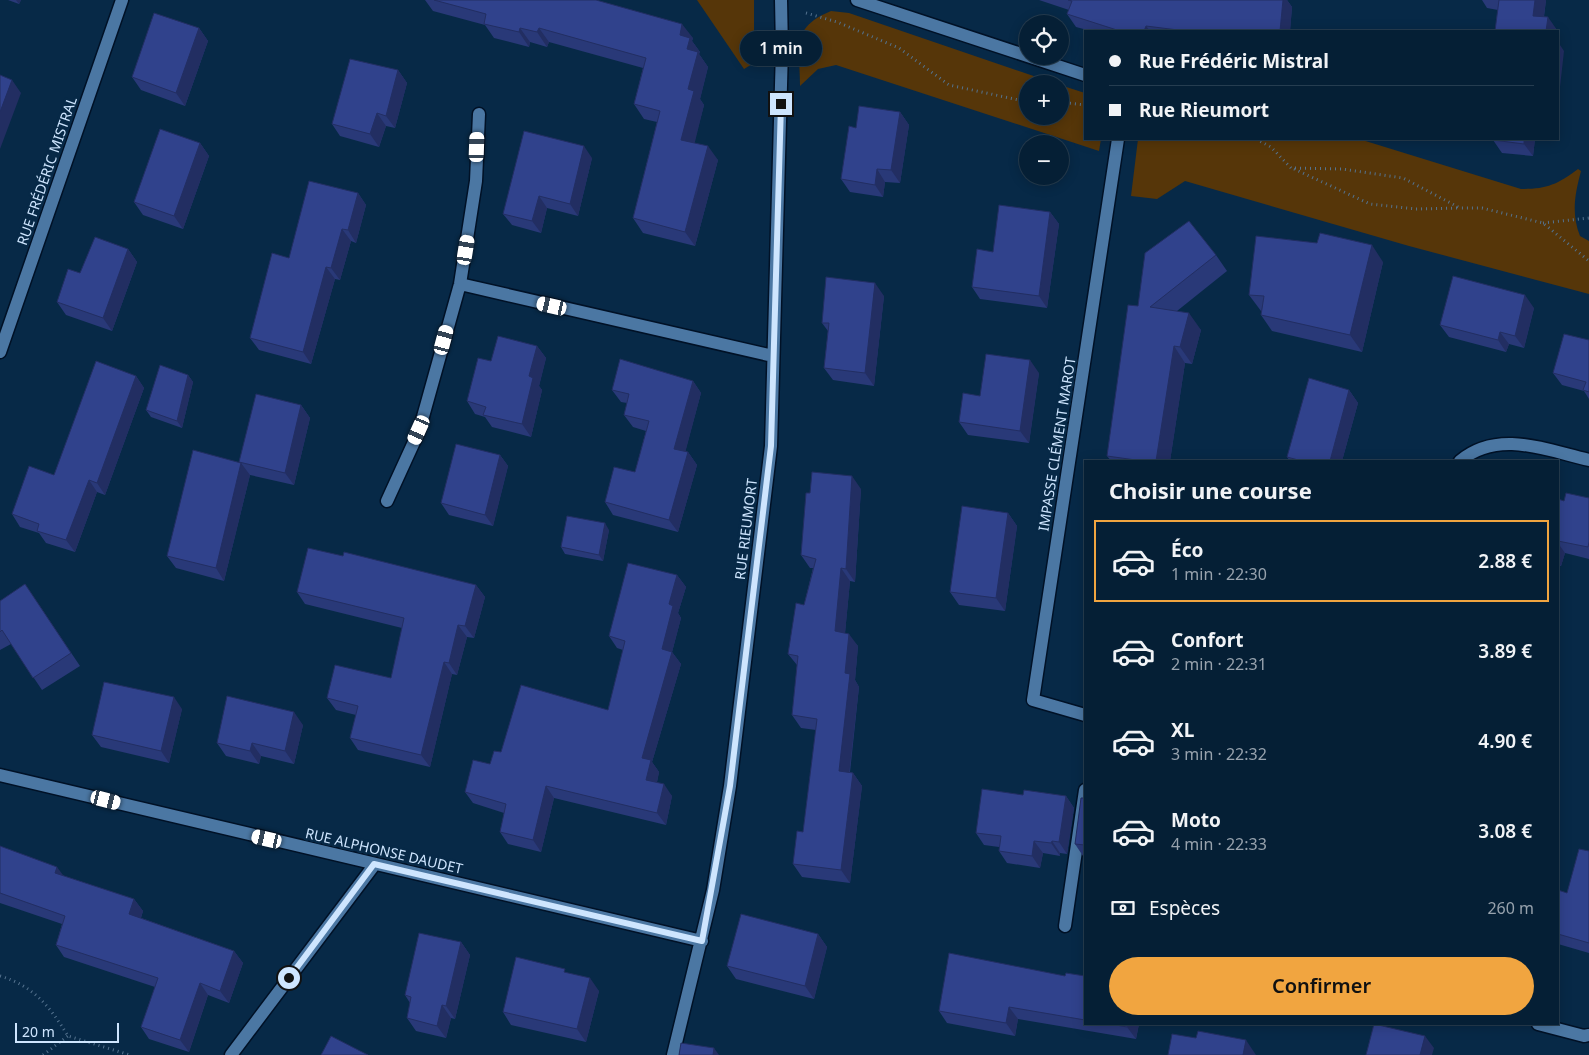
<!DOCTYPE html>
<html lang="fr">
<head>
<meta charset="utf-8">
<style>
  body { margin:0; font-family:"Noto Sans",sans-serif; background:#0e273d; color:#f1f3f6; height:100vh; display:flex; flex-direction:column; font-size:19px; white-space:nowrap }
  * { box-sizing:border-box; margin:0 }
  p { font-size:16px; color:#97a2ad }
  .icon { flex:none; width:28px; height:28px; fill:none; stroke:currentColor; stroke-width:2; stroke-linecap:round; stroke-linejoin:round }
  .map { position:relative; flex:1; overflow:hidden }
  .details { position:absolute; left:1084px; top:460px; width:475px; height:565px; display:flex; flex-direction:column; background:#051f35; border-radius:0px; box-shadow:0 2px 12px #0003,0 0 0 1px #263d50 }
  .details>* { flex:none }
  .guide { position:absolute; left:1084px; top:30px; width:475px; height:110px; border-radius:0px; box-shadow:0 2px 12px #0003,0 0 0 1px #263d50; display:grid; align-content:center; height:110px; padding:0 25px; background:#051f35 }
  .fabs { position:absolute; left:1019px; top:15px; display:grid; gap:10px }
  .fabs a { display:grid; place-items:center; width:50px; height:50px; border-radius:50%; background:#051f35; box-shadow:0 2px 12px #0003,0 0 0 1px #263d50; font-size:25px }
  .scale { position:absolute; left:15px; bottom:12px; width:104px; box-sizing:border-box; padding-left:5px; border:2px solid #cee5fe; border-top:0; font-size:14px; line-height:18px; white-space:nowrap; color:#cee5fe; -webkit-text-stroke:4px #072947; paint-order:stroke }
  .end { position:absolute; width:22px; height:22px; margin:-11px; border:6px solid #cee5fe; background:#111; box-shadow:0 0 0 2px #111 }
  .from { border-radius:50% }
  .bubble { position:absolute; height:35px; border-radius:18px; background:#051f35; box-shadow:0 2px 12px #0003,0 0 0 1px #263d50; font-size:16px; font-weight:600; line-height:35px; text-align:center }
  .car { position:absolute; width:15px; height:30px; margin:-15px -8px; border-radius:6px; box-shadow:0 0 4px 1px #0007; background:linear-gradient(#fff 24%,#345 0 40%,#fff 0 76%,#345 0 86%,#fff 0) }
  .guide b { display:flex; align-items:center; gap:18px; height:48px; font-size:19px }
  .guide b+b { border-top:1px solid #263d50 }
  .guide i { width:12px; height:12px; background:#f1f3f6 }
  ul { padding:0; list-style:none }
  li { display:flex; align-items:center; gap:15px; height:82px; margin:0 10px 8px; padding:0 15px; border:2px solid transparent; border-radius:0px }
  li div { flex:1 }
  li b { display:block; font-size:19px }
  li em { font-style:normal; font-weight:600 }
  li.current { border-color:#f1a540 }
  li>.icon { width:45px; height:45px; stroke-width:1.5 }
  h2 { padding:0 25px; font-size:22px; line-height:60px }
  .pay { display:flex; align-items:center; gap:12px; height:55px; padding:0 25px; font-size:19px }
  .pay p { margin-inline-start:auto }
  .action { display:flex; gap:10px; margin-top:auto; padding:10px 25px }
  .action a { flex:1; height:58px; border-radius:30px; background:#f1a540; color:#111; font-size:20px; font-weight:600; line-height:58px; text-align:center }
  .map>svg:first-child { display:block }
  .green { fill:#563609 }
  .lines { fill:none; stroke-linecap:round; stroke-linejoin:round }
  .service-casing { stroke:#001126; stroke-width:15 }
  .minor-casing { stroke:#001126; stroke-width:15 }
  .path { stroke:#55738f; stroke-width:3; stroke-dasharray:1 4; stroke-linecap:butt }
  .service { stroke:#4b77a3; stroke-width:12 }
  .minor { stroke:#4b77a3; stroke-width:12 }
  .wall { fill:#293978 }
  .shaded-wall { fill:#222e62 }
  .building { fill:#30428c; stroke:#222e62 }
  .route { stroke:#cee5fe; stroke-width:6 }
  .labels { text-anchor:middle; stroke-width:5; stroke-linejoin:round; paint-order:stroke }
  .street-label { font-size:14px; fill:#cee5fe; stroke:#072947 }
</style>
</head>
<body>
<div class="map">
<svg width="1589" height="1055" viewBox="0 0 1589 1055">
  <rect width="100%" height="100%" fill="#072947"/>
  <!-- green -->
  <path class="green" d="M 697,0 L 754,0 L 754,63 L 744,69 Z
    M 831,11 L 849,13 L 1057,84 L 1028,84 L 1028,116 L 1060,116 L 1060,85 L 1085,93 L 1085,139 L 1101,139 L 1099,151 L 836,65 L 818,69 L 800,86 C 800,47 790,28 831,11 Z
    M 1138,139 L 1359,139 L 1521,189 C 1546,189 1557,185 1578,169 L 1581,171 C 1575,194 1571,213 1580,236 L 1589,241 L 1589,294 L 1409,246 L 1185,181 L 1157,199 L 1131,196 Z"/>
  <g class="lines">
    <defs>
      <path id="service" d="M 1065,926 L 1085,790"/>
      <path id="minor" d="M 857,0 L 1085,75
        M 460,284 L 773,356
        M 0,352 L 122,0
        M 1460,461 C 1498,429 1546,450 1589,460
        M 387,501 L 419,431 L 460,284 L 476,181 L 479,114
        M 1085,715 L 1033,700 L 1118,139
        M 0,775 L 702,941
        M 1538,1024 L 1584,1036 L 1589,1035
        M 231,1055 L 375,864
        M 673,1055 L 713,890 L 730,786 L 771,446 L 782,49 L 781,0"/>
    </defs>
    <!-- service casing -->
    <use href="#service" class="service-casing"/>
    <!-- minor casing -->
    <use href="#minor" class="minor-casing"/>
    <!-- path -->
    <path class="path" d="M 806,13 L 837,22 L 899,48 L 949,85 L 1028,102
      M 1060,102 L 1085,105
      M 1256,139 L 1271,147 L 1291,168 L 1342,169 L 1403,178 L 1460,208 L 1482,208 L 1543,223 L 1589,261
      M 1294,169 L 1370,204 L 1416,209 L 1459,208
      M 1543,223 L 1589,218
      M 0,976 C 34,986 50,1007 68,1036 L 130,1055
      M 43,1055 L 68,1036"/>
    <!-- service -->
    <use href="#service" class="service"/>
    <!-- minor -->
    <use href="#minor" class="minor"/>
  </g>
  <!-- wall -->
  <path class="wall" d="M 8,0 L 21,0 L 19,4 Z
    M 425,0 L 596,0 L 693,38 L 692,41 L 700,52 L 699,54 L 708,67 L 700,99 L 704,105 L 694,143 L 718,160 L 695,246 L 643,233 L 633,218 L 657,122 L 644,119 L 634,104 L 643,68 L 549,42 L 547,47 L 530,42 L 529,47 L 494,38 L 485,25 L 433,11 Z
    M 1039,0 L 1287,0 L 1292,7 L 1290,31 L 1091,31 L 1076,27 L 1067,14 L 1069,10 Z
    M 1482,0 L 1546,0 L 1544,17 L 1557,30 L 1498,10 L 1487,8 Z
    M 199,28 L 208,41 L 185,106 L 141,90 L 132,77 Z
    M 398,70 L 407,83 L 395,128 L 386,126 L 379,147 L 340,136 L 332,124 Z
    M 900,112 L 909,125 L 900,183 L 885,182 L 883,197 L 850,192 L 841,179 L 856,128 Z
    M 1493,139 L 1535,139 L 1533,156 L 1502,153 L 1493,140 Z
    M 200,143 L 209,156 L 183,229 L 143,215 L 134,202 Z
    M 592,158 L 578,216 L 547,208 L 541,233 L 512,225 L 503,214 Z
    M 358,193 L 366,205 L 356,243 L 351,241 L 340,280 L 335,279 L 311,364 L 259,350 L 250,338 Z
    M 1050,212 L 1059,224 L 1047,308 L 980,299 L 972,287 L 993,252 Z
    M 128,249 L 137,262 L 112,331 L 66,315 L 57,302 L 80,273 Z
    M 1216,255 L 1227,271 L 1177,311 L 1201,330 L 1192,364 L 1185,363 L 1170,461 L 1111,461 L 1107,456 L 1138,306 Z
    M 1383,262 L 1362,352 L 1272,331 L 1261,315 L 1261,311 L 1249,295 Z
    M 884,296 L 874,386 L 833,380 L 824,368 L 828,331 L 822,323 Z
    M 1534,308 L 1524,348 L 1509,344 L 1506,352 L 1449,337 L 1440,325 Z
    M 1589,340 L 1589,399 L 1584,391 L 1562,385 L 1553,373 Z
    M 537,346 L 546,358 L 539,386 L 542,390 L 531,437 L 492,427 L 485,417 L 475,414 L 467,401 L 491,361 Z
    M 1039,373 L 1029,443 L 968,435 L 959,422 Z
    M 188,375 L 193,382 L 182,428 L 151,417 L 146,410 Z
    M 136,376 L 144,388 L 105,495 L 97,492 L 75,552 L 46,543 L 39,533 L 20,527 L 12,514 L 54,475 Z
    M 693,381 L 701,393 L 685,452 L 688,452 L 697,465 L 678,532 L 613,515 L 605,502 L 635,472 L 646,431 L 633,427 L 624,415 L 627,403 L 621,402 L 612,390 Z
    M 1349,390 L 1358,403 L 1342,461 L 1290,461 L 1287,457 Z
    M 301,405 L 310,418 L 294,485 L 250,475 L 224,581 L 176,568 L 167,556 L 239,462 Z
    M 500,455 L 508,466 L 493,526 L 449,515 L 441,503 Z
    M 861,489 L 855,582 L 850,581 L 845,633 L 858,646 L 855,680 L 859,687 L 850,772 L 853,773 L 862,786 L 850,883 L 802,877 L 793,864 L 803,832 L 816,730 L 801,728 L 792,715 L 797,665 L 788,654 L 804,605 L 813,568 L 810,568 L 801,555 L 810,493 Z
    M 1589,498 L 1589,559 L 1565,553 L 1561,566 L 1558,565 L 1558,499 L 1564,501 Z
    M 1008,513 L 1017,526 L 1005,611 L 959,605 L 950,592 Z
    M 609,530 L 603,561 L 565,554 L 561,547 Z
    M 343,556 L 476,585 L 485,597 L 474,638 L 467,637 L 457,675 L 452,674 L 430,767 L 358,750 L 350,738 L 356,715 L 336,710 L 327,698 L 391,678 L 402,628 L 305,604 L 297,592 Z
    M 677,575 L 686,587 L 678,613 L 681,618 L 672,652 L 681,664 L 652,762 L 659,772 L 657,782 L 672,796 L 666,825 L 554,798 L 541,852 L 508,844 L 500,832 L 504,813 L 473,803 L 465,792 L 501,752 L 608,710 L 623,650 L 617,648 L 609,636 Z
    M 25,584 L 80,666 L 42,690 L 11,644 L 0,650 L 0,601 Z
    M 182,709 L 169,763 L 101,747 L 92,735 Z
    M 303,725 L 294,764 L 261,756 L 259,764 L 226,756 L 217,743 Z
    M 1023,795 L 1066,796 L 1074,808 L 1067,854 L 1060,853 L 1060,856 L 1043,853 L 1040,868 L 1007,863 L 999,851 L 999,847 L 984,845 L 976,833 Z
    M 1085,798 L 1085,857 L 1083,856 L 1075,844 Z
    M 0,846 L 64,876 L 134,899 L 143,911 L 141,918 L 234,951 L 243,963 L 229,1003 L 208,995 L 189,1052 L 149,1039 L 141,1027 L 155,987 L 64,957 L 56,945 L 62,924 L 0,903 Z
    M 1589,851 L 1589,953 L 1558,944 L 1558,890 L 1567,893 Z
    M 818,934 L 827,947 L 814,999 L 736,979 L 727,966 Z
    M 461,942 L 470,955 L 455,1019 L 451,1018 L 446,1038 L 416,1031 L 407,1018 L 410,1003 L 405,995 Z
    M 567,973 L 599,991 L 586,1042 L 511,1025 L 503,1012 Z
    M 1065,976 L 1085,976 L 1085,1024 L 1139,1024 L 1136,1039 L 1018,1019 L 1015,1036 L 947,1023 L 939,1011 Z"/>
  <!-- shaded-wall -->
  <path class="shaded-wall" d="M 16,0 L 21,0 L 19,4 Z
    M 1283,0 L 1287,0 L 1292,7 L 1290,31 L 1280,31 Z
    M 1535,0 L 1546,0 L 1542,29 L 1533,16 Z
    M 1548,17 L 1557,30 L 1557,31 L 1546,31 Z
    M 682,24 L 693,38 L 692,41 L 700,52 L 699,54 L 708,67 L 700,99 L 704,105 L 692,154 L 681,140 L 688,89 L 680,35 Z
    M 1146,26 L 1150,31 L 1144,31 Z
    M 199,28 L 208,41 L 185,106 L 176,93 Z
    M 520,28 L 530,42 L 529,47 L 519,32 Z
    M 539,28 L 549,42 L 547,47 L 537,32 Z
    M 1558,42 L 1564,51 L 1559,96 L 1558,93 Z
    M 398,70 L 407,83 L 395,128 L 386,116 Z
    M 12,80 L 21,93 L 0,149 L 0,112 Z
    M 900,112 L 909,125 L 900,183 L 891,170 Z
    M 377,113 L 386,126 L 379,147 L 370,134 Z
    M 1524,139 L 1535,139 L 1533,156 L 1524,144 Z
    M 200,143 L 209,156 L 183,229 L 174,216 Z
    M 584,146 L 592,158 L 578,216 L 570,204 Z
    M 708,146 L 718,160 L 695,246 L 685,232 Z
    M 877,169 L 885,182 L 883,197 L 875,185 Z
    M 358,193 L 366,205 L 356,243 L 348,230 Z
    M 539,196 L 547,208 L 541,233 L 532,221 Z
    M 1050,212 L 1059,224 L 1047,308 L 1039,296 Z
    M 342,229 L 351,241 L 340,280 L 331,268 Z
    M 1372,245 L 1383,262 L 1362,352 L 1350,335 Z
    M 128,249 L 137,262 L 112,331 L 103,318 Z
    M 326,267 L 335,279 L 311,364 L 303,352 Z
    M 875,283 L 884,296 L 874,386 L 865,373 Z
    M 1525,295 L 1534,308 L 1524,348 L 1515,336 Z
    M 1189,313 L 1201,330 L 1192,364 L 1180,347 Z
    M 1500,332 L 1509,344 L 1506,352 L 1498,340 Z
    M 537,346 L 546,358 L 539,386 L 542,390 L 531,437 L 522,424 L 529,376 Z
    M 1174,346 L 1185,363 L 1170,461 L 1156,461 Z
    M 1030,360 L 1039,373 L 1029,443 L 1020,431 Z
    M 188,375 L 193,382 L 182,428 L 177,421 Z
    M 136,376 L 144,388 L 105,495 L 97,483 Z
    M 693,381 L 701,393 L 683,461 L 674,449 Z
    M 1349,390 L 1358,403 L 1342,461 L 1330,461 Z
    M 301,405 L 310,418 L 294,485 L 285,473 Z
    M 688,452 L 697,465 L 678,532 L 669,520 Z
    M 500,455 L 508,466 L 493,526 L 485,515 Z
    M 241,463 L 250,475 L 224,581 L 216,568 Z
    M 852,476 L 861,489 L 855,582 L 846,569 Z
    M 89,480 L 97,492 L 75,552 L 66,540 Z
    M 1008,513 L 1017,526 L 1005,611 L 996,598 Z
    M 605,523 L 609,530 L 603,561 L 599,555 Z
    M 1558,543 L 1565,553 L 1561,566 L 1558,561 Z
    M 841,568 L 850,581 L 844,644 L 835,631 Z
    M 677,575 L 686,587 L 678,613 L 681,618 L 671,656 L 672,652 L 681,664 L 652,762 L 659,772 L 655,792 L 646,780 L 642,758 L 662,649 L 669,604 Z
    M 476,585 L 485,597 L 474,638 L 465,626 Z
    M 458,625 L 467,637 L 457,675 L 449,663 Z
    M 849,634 L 858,646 L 855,680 L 859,687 L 848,784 L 839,771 L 845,673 Z
    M 444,662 L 452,674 L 430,767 L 421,755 Z
    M 174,697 L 182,709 L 169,763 L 161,751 Z
    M 294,712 L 303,725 L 294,764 L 285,751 Z
    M 252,743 L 261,756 L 259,764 L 250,751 Z
    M 853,773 L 862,786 L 850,883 L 841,870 Z
    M 664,784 L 672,796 L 666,825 L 657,813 Z
    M 546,786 L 554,798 L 541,852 L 533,840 Z
    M 1066,796 L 1074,808 L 1067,854 L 1059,842 Z
    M 1034,841 L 1043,853 L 1040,868 L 1032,856 Z
    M 1052,841 L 1060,853 L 1060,856 L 1051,843 Z
    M 57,867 L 66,879 L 55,873 Z
    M 134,899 L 143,911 L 138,926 L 129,914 Z
    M 818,934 L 827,947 L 814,999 L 805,986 Z
    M 461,942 L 470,955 L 455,1019 L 446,1006 Z
    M 234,951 L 243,963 L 229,1003 L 220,991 Z
    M 590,978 L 599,991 L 586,1042 L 577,1029 Z
    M 200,983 L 208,995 L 189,1052 L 180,1040 Z
    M 442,1005 L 451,1018 L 446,1038 L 437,1026 Z
    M 1009,1007 L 1018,1019 L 1015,1036 L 1006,1023 Z
    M 1128,1024 L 1139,1024 L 1136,1039 L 1127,1027 Z
    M 1425,1036 L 1434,1048 L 1432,1055 L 1420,1055 Z
    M 1246,1040 L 1256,1055 L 1243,1055 Z
    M 714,1048 L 719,1055 L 713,1055 Z"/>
  <!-- building -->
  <path class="building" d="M 434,0 L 596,0 L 682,24 L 680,35 L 690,38 L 687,49 L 698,52 L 688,89 L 694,91 L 681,140 L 708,146 L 685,232 L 633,218 L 660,111 L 634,104 L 646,58 L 539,28 L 537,32 L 520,28 L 519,32 L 484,24 L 486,14 Z
    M 1068,0 L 1283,0 L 1280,31 L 1186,31 L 1146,26 L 1144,31 L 1120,31 L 1067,14 L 1072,1 Z
    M 1499,0 L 1535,0 L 1533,16 L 1548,17 L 1546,31 L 1495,31 Z
    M 154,13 L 199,28 L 176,93 L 132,77 Z
    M 350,59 L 398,70 L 386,116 L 377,113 L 370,134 L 332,124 Z
    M 0,75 L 12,80 L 0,112 Z
    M 859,106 L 900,112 L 891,170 L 877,169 L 875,185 L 841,179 L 849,126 L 856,128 Z
    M 160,129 L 200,143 L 174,216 L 134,202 Z
    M 524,131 L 584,146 L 570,204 L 539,196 L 532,221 L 503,214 Z
    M 1493,139 L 1524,139 L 1524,144 L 1493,140 Z
    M 309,181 L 358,193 L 348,230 L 342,229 L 331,268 L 326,267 L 303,352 L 250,338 L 272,253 L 289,258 Z
    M 999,205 L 1050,212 L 1039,296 L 972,287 L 977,249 L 993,252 Z
    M 1189,221 L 1216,255 L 1150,307 L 1189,313 L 1180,347 L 1174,346 L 1156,461 L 1143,461 L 1107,456 L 1128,305 L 1138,306 L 1145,253 Z
    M 1320,233 L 1372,245 L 1350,335 L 1261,315 L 1264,296 L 1249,295 L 1256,236 L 1317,243 Z
    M 95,237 L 128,249 L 103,318 L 57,302 L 68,269 L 80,273 Z
    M 1453,276 L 1525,295 L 1515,336 L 1500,332 L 1498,340 L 1440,325 Z
    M 826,277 L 875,283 L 865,373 L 824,368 L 829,323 L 822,323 Z
    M 1564,334 L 1589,340 L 1589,392 L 1583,390 L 1586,382 L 1553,373 Z
    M 498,336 L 537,346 L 529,376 L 533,378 L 522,424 L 483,415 L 486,407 L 467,401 L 478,358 L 491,361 Z
    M 986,354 L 1030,360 L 1020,431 L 959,422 L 963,393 L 980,396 Z
    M 620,359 L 693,381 L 674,449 L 688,452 L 669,520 L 605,502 L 614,467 L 635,472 L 649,421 L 624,415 L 629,394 L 612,390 Z
    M 96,361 L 136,376 L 97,483 L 89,480 L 66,540 L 37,531 L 39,524 L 12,514 L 29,466 L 54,475 Z
    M 160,365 L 188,375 L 177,421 L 146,410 Z
    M 1309,378 L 1349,390 L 1330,461 L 1302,461 L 1287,457 Z
    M 256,394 L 301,405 L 285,473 L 239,462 Z
    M 456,444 L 500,455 L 485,515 L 441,503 Z
    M 193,450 L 241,463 L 216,568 L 167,556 Z
    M 812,472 L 852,476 L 846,569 L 841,568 L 835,631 L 849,634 L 845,673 L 850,674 L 839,771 L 853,773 L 841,870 L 793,864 L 797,831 L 803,832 L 817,719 L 792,715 L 798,656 L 788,654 L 796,603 L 804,605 L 816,559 L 801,555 L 806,493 L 810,493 Z
    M 1566,493 L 1589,498 L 1589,542 L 1588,547 L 1558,541 L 1558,499 L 1564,501 Z
    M 962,506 L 1008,513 L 996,598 L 950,592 Z
    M 567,516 L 605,523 L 599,555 L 561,547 Z
    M 308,548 L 343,556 L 344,552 L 476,585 L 465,626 L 458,625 L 449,663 L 444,662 L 421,755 L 350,738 L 358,706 L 327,698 L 335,665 L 391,678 L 404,618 L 297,592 Z
    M 628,563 L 677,575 L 669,604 L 673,606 L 662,649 L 672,652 L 642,758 L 651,760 L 646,780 L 664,784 L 657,813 L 546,786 L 533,840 L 500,832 L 506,804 L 465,792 L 473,760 L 490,764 L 494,751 L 501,752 L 521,685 L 608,710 L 625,641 L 609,636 Z
    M 25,584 L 71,653 L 33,678 L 2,630 L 0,632 L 0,601 Z
    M 104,682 L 174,697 L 161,751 L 92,735 Z
    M 227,696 L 294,712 L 285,751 L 252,743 L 250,751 L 217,743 Z
    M 982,789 L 1023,795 L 1024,790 L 1066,796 L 1059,842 L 1052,841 L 1051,843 L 1034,841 L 1032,856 L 999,851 L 1001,836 L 976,833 Z
    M 1081,798 L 1085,798 L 1085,845 L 1075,844 Z
    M 0,846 L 57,867 L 55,873 L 134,899 L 129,914 L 234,951 L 220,991 L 200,983 L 180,1040 L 141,1027 L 158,978 L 56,945 L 65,916 L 0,893 Z
    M 1579,849 L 1589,851 L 1589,943 L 1558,934 L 1558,890 L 1567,893 Z
    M 741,914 L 818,934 L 805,986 L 727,966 Z
    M 419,933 L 461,942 L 446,1006 L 442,1005 L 437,1026 L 407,1018 L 411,997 L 405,995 Z
    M 949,953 L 1065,976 L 1066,973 L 1085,976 L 1085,1020 L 1009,1007 L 1006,1023 L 939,1011 Z
    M 516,957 L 565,969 L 564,972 L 590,978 L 577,1029 L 503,1012 Z
    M 1110,1024 L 1128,1024 L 1127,1027 Z
    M 1374,1024 L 1425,1036 L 1420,1055 L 1366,1055 Z
    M 1198,1031 L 1246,1040 L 1243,1055 L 1168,1055 L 1172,1034 L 1196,1038 Z
    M 331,1036 L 368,1055 L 321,1055 Z
    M 681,1043 L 714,1048 L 713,1055 L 679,1055 Z"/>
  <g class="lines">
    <!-- route -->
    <path class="route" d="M 289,978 L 374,864 L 702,941 L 730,786 L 771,446 L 781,104"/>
  </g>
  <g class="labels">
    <!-- street labels -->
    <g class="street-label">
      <text transform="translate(47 171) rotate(-71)" y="5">RUE FRÉDÉRIC MISTRAL</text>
      <text transform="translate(1057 444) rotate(-81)" y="5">IMPASSE CLÉMENT MAROT</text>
      <text transform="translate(746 529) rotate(-83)" y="5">RUE RIEUMORT</text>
      <text transform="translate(384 851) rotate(13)" y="5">RUE ALPHONSE DAUDET</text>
    </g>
  </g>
</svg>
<div class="fabs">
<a><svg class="icon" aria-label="locate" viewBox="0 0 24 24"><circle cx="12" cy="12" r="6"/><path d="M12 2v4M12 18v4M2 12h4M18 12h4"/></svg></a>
<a>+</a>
<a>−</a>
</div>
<div class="scale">20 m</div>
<i class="end from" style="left:289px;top:978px"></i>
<i class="end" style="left:781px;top:104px"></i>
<div class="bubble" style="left:740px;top:31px;width:82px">1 min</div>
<i class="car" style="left:477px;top:147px;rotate:2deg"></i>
<i class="car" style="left:466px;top:250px;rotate:9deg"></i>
<i class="car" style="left:552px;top:306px;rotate:283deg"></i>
<i class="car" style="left:444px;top:340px;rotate:15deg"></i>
<i class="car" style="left:419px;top:430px;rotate:204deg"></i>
<i class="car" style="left:106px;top:800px;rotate:104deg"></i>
<i class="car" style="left:267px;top:839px;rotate:283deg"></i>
<div class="guide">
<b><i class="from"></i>Rue Frédéric Mistral</b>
<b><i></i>Rue Rieumort</b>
</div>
<section class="details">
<h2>Choisir une course</h2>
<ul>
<li class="current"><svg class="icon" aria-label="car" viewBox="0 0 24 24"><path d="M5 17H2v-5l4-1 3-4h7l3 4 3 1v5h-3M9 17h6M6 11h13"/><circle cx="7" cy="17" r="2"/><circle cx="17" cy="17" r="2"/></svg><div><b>Éco</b><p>1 min · 22:30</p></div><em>2.88 €</em></li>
<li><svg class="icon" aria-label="car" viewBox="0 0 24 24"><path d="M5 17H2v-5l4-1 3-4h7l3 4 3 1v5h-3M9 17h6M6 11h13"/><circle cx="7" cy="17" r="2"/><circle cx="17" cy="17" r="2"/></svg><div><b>Confort</b><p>2 min · 22:31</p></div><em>3.89 €</em></li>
<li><svg class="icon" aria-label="car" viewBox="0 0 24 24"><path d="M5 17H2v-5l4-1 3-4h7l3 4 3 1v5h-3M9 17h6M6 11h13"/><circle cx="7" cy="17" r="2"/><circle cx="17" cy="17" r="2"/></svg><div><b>XL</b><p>3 min · 22:32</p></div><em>4.90 €</em></li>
<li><svg class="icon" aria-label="car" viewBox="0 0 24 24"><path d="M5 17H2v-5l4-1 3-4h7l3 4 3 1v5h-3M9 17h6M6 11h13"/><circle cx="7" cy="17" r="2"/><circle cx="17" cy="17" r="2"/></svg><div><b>Moto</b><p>4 min · 22:33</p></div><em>3.08 €</em></li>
</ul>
<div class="pay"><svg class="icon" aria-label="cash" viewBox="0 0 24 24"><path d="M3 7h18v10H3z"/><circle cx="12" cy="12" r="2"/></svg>Espèces<p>260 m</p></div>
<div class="action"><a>Confirmer</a></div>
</section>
</div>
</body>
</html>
